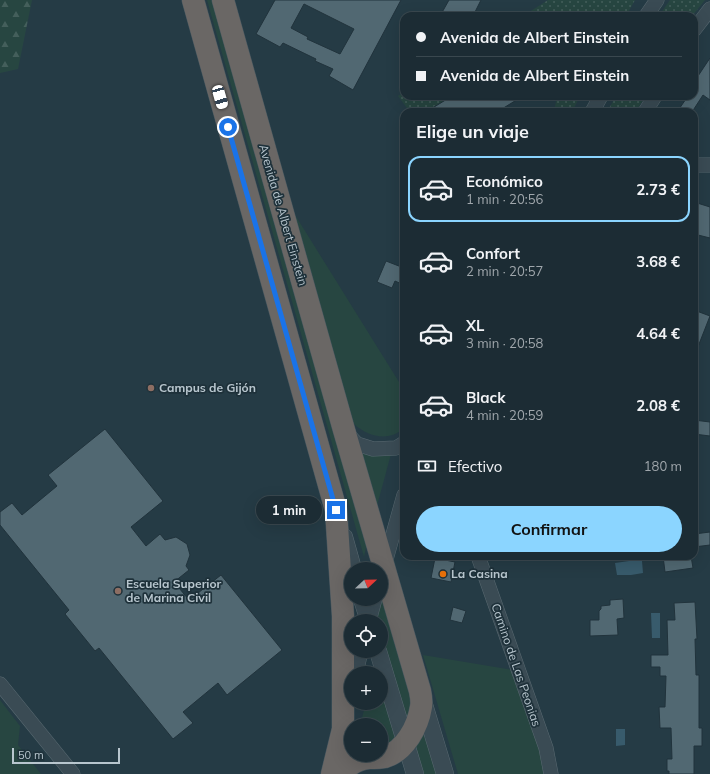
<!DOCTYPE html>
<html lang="es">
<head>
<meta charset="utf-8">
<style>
  body { margin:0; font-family:Mulish,sans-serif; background:#293840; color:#f1f3f6; height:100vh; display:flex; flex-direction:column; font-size:15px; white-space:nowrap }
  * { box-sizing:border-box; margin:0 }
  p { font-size:13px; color:#a0a7ac }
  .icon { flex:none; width:22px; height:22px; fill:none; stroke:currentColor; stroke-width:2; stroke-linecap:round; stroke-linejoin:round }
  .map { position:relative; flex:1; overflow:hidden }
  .drawer { position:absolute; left:400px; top:108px; width:298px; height:452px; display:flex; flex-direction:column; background:#1c2c34; border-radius:12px; box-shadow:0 4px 16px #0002,0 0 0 1px #3a484f }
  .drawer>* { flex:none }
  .banner { position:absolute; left:400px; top:12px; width:298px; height:88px; border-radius:12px; box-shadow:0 4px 16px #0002,0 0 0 1px #3a484f; display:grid; align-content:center; height:88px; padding:0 16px; background:#1c2c34 }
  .needle { width:26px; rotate:68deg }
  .controls { position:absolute; left:344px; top:562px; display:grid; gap:8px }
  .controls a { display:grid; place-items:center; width:44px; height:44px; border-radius:50%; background:#1c2c34; box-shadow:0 4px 16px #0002,0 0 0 1px #3a484f; font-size:20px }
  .scale { position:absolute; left:12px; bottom:10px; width:108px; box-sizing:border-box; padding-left:4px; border:2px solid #b8c6ce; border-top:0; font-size:11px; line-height:14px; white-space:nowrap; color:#b8c6ce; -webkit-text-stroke:3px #1e313a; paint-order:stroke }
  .end { position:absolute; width:18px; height:18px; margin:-9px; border:5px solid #1a73e8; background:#fff; box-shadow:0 0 0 2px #fff }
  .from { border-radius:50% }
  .bubble { position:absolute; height:28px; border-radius:14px; background:#1c2c34; box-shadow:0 4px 16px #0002,0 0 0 1px #3a484f; font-size:13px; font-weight:700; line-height:28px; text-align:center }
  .car { position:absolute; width:12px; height:24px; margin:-12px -6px; border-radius:5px; box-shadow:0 0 3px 1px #0007; background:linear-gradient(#fff 24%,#345 0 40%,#fff 0 76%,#345 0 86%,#fff 0) }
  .banner b { display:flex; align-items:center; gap:14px; height:38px; font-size:15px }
  .banner b+b { border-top:1px solid #3a484f }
  .banner i { width:10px; height:10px; background:#f1f3f6 }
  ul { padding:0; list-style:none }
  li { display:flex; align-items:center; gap:12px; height:66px; margin:0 8px 6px; padding:0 8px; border:2px solid transparent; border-radius:12px }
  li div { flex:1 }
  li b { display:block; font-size:15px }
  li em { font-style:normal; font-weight:700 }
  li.selected { border-color:#8bd5ff }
  li>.icon { width:36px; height:36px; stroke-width:1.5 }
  h2 { padding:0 16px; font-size:18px; line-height:48px }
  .pay { display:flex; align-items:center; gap:10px; height:44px; padding:0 16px; font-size:15px }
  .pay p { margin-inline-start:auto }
  .action { display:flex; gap:8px; margin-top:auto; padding:8px 16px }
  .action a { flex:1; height:46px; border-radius:24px; background:#8bd5ff; color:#111; font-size:16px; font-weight:700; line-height:46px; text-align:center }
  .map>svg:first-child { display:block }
  .grass { fill:#274641 }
  .forest { fill:url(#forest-firs) }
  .garden { fill:url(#garden-dots) }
  .water { fill:#385b6c }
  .building { fill:#516872; stroke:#21333c; fill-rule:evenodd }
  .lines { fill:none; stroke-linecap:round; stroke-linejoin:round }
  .minor-casing { stroke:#596971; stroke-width:15 }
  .tertiary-casing { stroke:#596971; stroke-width:18 }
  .trunk-casing { stroke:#45565f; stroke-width:23 }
  .minor { stroke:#3a4b54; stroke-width:14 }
  .tertiary { stroke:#3a4b54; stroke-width:17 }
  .trunk { stroke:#6a6765; stroke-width:22 }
  .route { stroke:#1a73e8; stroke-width:5 }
  .education-dot { fill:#8d6e63; stroke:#1e313a; stroke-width:1.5 }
  .food-dot { fill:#e8710a; stroke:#1e313a; stroke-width:1.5 }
  .labels { text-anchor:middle; stroke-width:3.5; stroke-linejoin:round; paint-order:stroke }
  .street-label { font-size:12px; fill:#b8c6ce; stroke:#1e313a }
  .poi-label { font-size:12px; font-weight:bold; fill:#b8c6ce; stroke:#1e313a; text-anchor:start }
</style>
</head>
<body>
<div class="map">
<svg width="710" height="774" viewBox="0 0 710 774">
  <defs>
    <pattern id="forest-firs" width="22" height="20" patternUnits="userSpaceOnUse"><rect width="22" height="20" fill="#274641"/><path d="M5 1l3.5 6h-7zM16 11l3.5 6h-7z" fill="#445f5b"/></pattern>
    <pattern id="garden-dots" width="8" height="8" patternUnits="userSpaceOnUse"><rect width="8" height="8" fill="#274641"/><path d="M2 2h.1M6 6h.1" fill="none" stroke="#445f5b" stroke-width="1.8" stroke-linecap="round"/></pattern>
  </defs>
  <rect width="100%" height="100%" fill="#253b45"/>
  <!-- grass -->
  <path class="grass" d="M 207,0 L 214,0 L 367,543 L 364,557 Z
    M 292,210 L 404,390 L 404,428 C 389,442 368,437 354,424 Z
    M 357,450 L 391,454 L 375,513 Z
    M 381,577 L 445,774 L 415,774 L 381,651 L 381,621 L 369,621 L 381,599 Z
    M 423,655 L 513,670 L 538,741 L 546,774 L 458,774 Z
    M 381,681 L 399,743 L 381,749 L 381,725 L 360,725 L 366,703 L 381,703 Z
    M 0,700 L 20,726 L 18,745 L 41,774 L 0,774 Z"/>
  <!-- forest -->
  <path class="forest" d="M 0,0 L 32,0 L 18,69 L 0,73 Z"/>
  <!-- garden -->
  <path class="garden" d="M 548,0 L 635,0 L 626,16 L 523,16 Z
    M 670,0 L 705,0 L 692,16 L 659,16 Z
    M 404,92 L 404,96 L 452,96 L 425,112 L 410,112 L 398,96 Z
    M 557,96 L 580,96 L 572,112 L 554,112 Z
    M 616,96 L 645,96 L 636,112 L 607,112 Z"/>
  <!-- water -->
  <path class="water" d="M 629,561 L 642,561 L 643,573 L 631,575 L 617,575 L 615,563 Z
    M 651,613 L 660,613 L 660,638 L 652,638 Z
    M 616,729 L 625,729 L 625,745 L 616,746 Z"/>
  <!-- building -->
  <path class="building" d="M 275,0 L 401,0 L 353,90 L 329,76 L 333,69 L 315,61 L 316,59 L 283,43 L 280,47 L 256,34 ZM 304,4 L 354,29 L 340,54 L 307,39 L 308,37 L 291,28 Z
    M 449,0 L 481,0 L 473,16 L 440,16 Z
    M 710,58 L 710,100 L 703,95 L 692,112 L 677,112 L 688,96 L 694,96 L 694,82 Z
    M 452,96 L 523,96 L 497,112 L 426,112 Z
    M 694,202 L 710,207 L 710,238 L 694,234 Z
    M 386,261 L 404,268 L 404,285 L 395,281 L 392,288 L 377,282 Z
    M 694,310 L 710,316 L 694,357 Z
    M 694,420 L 710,422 L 710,436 L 694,434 Z
    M 105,429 L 163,501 L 131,527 L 146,546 L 160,534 L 165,540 L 176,537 L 187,544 L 190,555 L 186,566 L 189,570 L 174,582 L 189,600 L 221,575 L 282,650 L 227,695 L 218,683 L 183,712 L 193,723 L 173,739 L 99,648 L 95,651 L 65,614 L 69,610 L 0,525 L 0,512 L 12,503 L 22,515 L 57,486 L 48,475 Z
    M 710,532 L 710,545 L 694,547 L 694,534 Z
    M 663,556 L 691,556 L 693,568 L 665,572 Z
    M 435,558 L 455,562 L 451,582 L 431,578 Z
    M 623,599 L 624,618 L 617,619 L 618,635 L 590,636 L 590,620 L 599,620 L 599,611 L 601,609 L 601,606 L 610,605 L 610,600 Z
    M 695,602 L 697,639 L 695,639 L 696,675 L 699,675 L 699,728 L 702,728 L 702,746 L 694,746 L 694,774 L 669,774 L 669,771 L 667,771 L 667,759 L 672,759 L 671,728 L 660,728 L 659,707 L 665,707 L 666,676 L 660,676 L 660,667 L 651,667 L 651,655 L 668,655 L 667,620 L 675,620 L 674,603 Z
    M 453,607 L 466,611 L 462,623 L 450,620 Z"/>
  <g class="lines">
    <defs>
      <path id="minor" d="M 646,16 L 657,0
        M 694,30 L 710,9
        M 592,112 L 601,96
        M 645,112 L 655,96
        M 694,165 L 710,165
        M 346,432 L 357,444 L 373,449 L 396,448 L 404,443
        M 478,556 L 546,748 L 551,774
        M 385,563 L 404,495
        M 369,621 L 375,599
        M 356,673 L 361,651
        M 0,684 L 73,774"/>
      <path id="tertiary" d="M 344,537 L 353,569
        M 362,599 L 369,621
        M 378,651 L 415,774
        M 422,698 L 445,774"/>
      <path id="trunk" d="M 193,0 L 336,510 L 343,616 L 343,729 L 332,774
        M 223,0 L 344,430 L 420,691 C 421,696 422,702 421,707 C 418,726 405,751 385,757 C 380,758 374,758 369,758 C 358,759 348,765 341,774"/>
    </defs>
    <!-- minor casing -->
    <use href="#minor" class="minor-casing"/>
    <!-- tertiary casing -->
    <use href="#tertiary" class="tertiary-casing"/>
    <!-- trunk casing -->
    <use href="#trunk" class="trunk-casing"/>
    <!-- minor -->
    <use href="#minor" class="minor"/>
    <!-- tertiary -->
    <use href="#tertiary" class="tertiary"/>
    <!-- trunk -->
    <use href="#trunk" class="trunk"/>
  </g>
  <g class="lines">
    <!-- route -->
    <path class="route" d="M 228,127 L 336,510"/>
  </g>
  <!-- markers -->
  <g class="education-dot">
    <circle cx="151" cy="388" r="4"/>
    <circle cx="118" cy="591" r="4"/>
  </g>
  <circle class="food-dot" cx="443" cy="574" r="4"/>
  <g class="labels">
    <!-- street labels -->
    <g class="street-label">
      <text transform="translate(283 215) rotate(74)" y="4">Avenida de Albert Einstein</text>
      <text transform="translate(516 665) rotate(71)" y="4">Camino de Las Peonias</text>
    </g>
    <!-- poi labels -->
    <g class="poi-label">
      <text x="159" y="392">Campus de Gijón</text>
      <text x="451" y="578">La Casina</text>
      <text x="126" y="588">Escuela Superior<tspan x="126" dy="14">de Marina Civil</tspan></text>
    </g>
  </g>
</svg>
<div class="controls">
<a><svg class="needle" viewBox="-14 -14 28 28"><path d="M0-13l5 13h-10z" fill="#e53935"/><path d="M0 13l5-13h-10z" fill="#a0a7ac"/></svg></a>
<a><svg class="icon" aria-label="locate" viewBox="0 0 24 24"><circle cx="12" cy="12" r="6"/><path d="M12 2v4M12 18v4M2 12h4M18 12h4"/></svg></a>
<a>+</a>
<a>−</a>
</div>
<div class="scale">50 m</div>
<i class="end from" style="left:228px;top:127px"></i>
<i class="end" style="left:336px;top:510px"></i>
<div class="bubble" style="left:256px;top:496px;width:66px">1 min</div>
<i class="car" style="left:220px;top:97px;rotate:164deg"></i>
<div class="banner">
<b><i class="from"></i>Avenida de Albert Einstein</b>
<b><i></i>Avenida de Albert Einstein</b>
</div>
<section class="drawer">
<h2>Elige un viaje</h2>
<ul>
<li class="selected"><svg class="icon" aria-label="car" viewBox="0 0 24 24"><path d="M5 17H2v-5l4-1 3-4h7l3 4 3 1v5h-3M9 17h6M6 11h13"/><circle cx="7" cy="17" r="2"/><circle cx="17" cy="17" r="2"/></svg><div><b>Económico</b><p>1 min · 20:56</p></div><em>2.73 €</em></li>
<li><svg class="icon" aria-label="car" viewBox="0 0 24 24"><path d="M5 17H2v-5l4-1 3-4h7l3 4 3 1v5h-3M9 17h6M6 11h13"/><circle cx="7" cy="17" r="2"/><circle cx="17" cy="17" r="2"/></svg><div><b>Confort</b><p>2 min · 20:57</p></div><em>3.68 €</em></li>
<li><svg class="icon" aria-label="car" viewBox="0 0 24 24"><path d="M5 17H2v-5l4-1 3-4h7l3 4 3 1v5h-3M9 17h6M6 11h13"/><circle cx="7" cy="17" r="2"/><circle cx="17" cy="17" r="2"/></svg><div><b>XL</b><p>3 min · 20:58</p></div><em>4.64 €</em></li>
<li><svg class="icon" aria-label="car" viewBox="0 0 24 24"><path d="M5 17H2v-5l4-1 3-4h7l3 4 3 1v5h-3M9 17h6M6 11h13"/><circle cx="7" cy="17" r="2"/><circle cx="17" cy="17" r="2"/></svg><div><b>Black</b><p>4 min · 20:59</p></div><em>2.08 €</em></li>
</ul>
<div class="pay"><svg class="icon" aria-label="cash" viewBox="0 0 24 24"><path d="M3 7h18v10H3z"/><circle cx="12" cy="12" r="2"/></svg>Efectivo<p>180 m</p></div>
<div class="action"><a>Confirmar</a></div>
</section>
</div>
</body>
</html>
